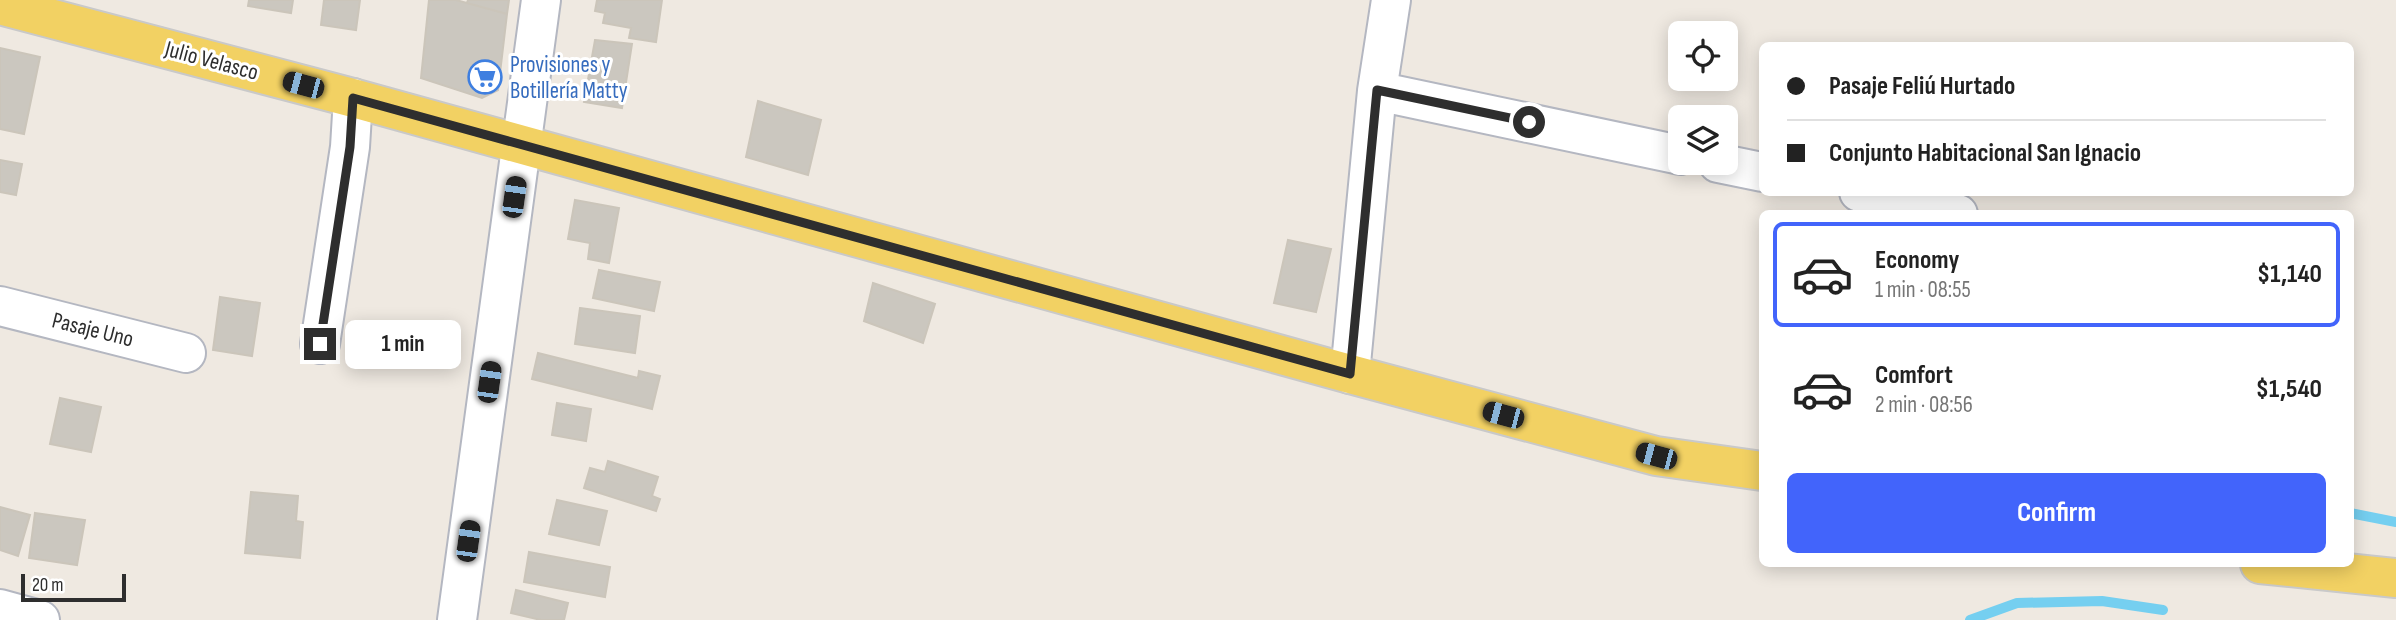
<!DOCTYPE html>
<html lang="en">
<head>
<meta charset="utf-8">
<style>
  body { margin:0; font-family:"Sofia Sans Condensed",sans-serif; background:#f2f2f2; color:#222; height:100vh; display:flex; flex-direction:column; font-size:26px; white-space:nowrap }
  * { box-sizing:border-box; margin:0 }
  p { font-size:23px; color:#767676 }
  .icon { flex:none; width:38px; height:38px; fill:none; stroke:currentColor; stroke-width:2; stroke-linecap:round; stroke-linejoin:round }
  .map { position:relative; flex:1; overflow:hidden }
  .details { position:absolute; left:1759px; top:210px; width:595px; height:357px; display:flex; flex-direction:column; background:#fff; border-radius:10px; box-shadow:0 4px 18px #0003 }
  .details>* { flex:none }
  .hud { position:absolute; left:1759px; top:42px; width:595px; height:154px; border-radius:10px; box-shadow:0 4px 18px #0003; display:grid; align-content:center; height:154px; padding:0 28px; background:#fff }
  .fabs { position:absolute; left:1668px; top:21px; display:grid; gap:14px }
  .fabs a { display:grid; place-items:center; width:70px; height:70px; border-radius:10px; background:#fff; box-shadow:0 4px 18px #0003; font-size:35px }
  .scale { position:absolute; left:21px; bottom:18px; width:105px; box-sizing:border-box; padding-left:7px; border:4px solid #2e2e2e; border-top:0; font-size:19px; line-height:24px; white-space:nowrap; color:#2e2e2e; -webkit-text-stroke:5px #fff; paint-order:stroke }
  .end { position:absolute; width:32px; height:32px; margin:-16px; border:9px solid #2e2e2e; background:#fff; box-shadow:0 0 0 4px #fff }
  .from { border-radius:50% }
  .bubble { position:absolute; height:49px; border-radius:10px; background:#fff; box-shadow:0 4px 18px #0003; font-size:23px; font-weight:700; line-height:49px; text-align:center }
  .car { position:absolute; width:21px; height:42px; margin:-21px -10px; border-radius:9px; box-shadow:0 0 5px 2px #0007; background:linear-gradient(#222 24%,#8ab4d8 0 40%,#222 0 76%,#8ab4d8 0 86%,#222 0) }
  .hud b { display:flex; align-items:center; gap:24px; height:66px; font-size:26px }
  .hud b+b { border-top:2px solid #e0e0e0 }
  .hud i { width:18px; height:18px; background:#222 }
  ul { padding:12px 0 0; list-style:none }
  li { display:flex; align-items:center; gap:21px; height:105px; margin:0 14px 10px; padding:0 14px; border:4px solid transparent; border-radius:10px }
  li div { flex:1 }
  li b { display:block; font-size:26px }
  li em { font-style:normal; font-weight:700 }
  li.active { border-color:#4264fb }
  li>.icon { width:63px; height:63px; stroke-width:1.5 }
  .button { display:flex; gap:14px; margin-top:auto; padding:14px 28px }
  .button a { flex:1; height:80px; border-radius:10px; background:#4264fb; color:#fff; font-size:28px; font-weight:700; line-height:80px; text-align:center }
  .map>svg:first-child { display:block }
  .lines { fill:none; stroke-linecap:round; stroke-linejoin:round }
  .stream { stroke:#75cff0; stroke-width:10 }
  .building { fill:#cbc7bf; stroke:#cbc5ba; stroke-width:2 }
  .minor-casing { stroke:#b4b7c1; stroke-width:42 }
  .major-casing { stroke:#c9c9c9; stroke-width:42 }
  .minor { stroke:#fff; stroke-width:38 }
  .major { stroke:#f2d163; stroke-width:38 }
  .route { stroke:#2e2e2e; stroke-width:9 }
  .labels { text-anchor:middle; stroke-width:6; stroke-linejoin:round; paint-order:stroke }
  .street-label { font-size:23px; fill:#2e2e2e; stroke:#fff }
  .shop-label { font-size:23px; fill:#366cbe; stroke:#fff; text-anchor:start }
</style>
</head>
<body>
<div class="map">
<svg width="2396" height="620" viewBox="0 0 2396 620">
  <rect width="100%" height="100%" fill="#efe9e1"/>
  <g class="lines">
    <!-- stream -->
    <path class="stream" d="M 2350,513 L 2396,522
      M 1970,620 L 2017,603 L 2102,601 L 2163,610"/>
  </g>
  <!-- building -->
  <path class="building" d="M 249,0 L 293,0 L 291,13 L 248,6 Z
    M 324,0 L 360,0 L 356,30 L 321,25 Z
    M 429,0 L 456,0 L 507,14 L 498,90 L 482,98 L 421,78 Z
    M 468,0 L 509,0 L 507,14 L 467,3 Z
    M 597,0 L 662,0 L 656,42 L 629,38 L 631,28 L 603,23 L 605,13 L 595,11 Z
    M 595,40 L 632,44 L 622,108 L 584,102 Z
    M 0,48 L 40,57 L 24,134 L 0,129 Z
    M 758,101 L 821,120 L 808,175 L 746,157 Z
    M 0,160 L 22,164 L 16,195 L 0,192 Z
    M 575,200 L 619,208 L 609,263 L 588,259 L 590,243 L 568,239 Z
    M 1288,240 L 1331,249 L 1316,312 L 1274,303 Z
    M 599,270 L 660,282 L 654,311 L 593,298 Z
    M 873,283 L 935,304 L 923,343 L 864,321 Z
    M 220,297 L 260,303 L 252,356 L 213,350 Z
    M 580,308 L 640,316 L 635,353 L 575,344 Z
    M 538,353 L 638,378 L 639,371 L 660,376 L 652,409 L 532,379 Z
    M 60,398 L 101,407 L 91,452 L 50,444 Z
    M 557,403 L 591,409 L 586,441 L 552,435 Z
    M 608,461 L 658,477 L 652,496 L 660,499 L 656,511 L 584,488 L 590,468 L 605,472 Z
    M 251,492 L 298,496 L 296,521 L 303,522 L 300,558 L 245,553 Z
    M 557,500 L 607,511 L 599,545 L 549,534 Z
    M 0,507 L 30,515 L 18,556 L 0,550 Z
    M 35,513 L 85,520 L 77,565 L 29,558 Z
    M 529,552 L 610,567 L 605,597 L 524,582 Z
    M 516,590 L 568,603 L 564,620 L 541,620 L 511,613 Z"/>
  <g class="lines">
    <defs>
      <path id="minor" d="M 1377,91 L 1680,155
        M 1718,163 L 1762,172
        M 1859,192 L 1958,214
        M 0,306 L 186,353
        M 320,344 L 350,147 L 353,98
        M 1350,374 L 1377,91 L 1391,0
        M 0,609 L 40,620
        M 457,620 L 541,0"/>
      <path id="major" d="M 0,5 L 353,98 L 1350,374 L 1656,456 L 1762,471
        M 2260,564 L 2396,578"/>
    </defs>
    <!-- minor casing -->
    <use href="#minor" class="minor-casing"/>
    <!-- major casing -->
    <use href="#major" class="major-casing"/>
    <!-- minor -->
    <use href="#minor" class="minor"/>
    <!-- major -->
    <use href="#major" class="major"/>
  </g>
  <g class="lines">
    <!-- route -->
    <path class="route" d="M 320,344 L 350,147 L 353,98 L 1350,374 L 1377,90 L 1529,122"/>
  </g>
  <!-- icons -->
  <defs>
    <symbol id="supermarket-ring" viewBox="-11 -11 22 22"><circle r="9.5" fill="#fff" stroke="#3f7fe0" stroke-width="1.5"/><path d="M-6-5.5h2.5l.6 2H6L4.5 2H-2.5L-4.4-4H-6ZM-1.5 3.2a1.3 1.3 0 1 0 .1 0ZM3 3.2a1.3 1.3 0 1 0 .1 0Z" fill="#3f7fe0"/></symbol>
  </defs>
  <g fill-rule="evenodd">
    <use href="#supermarket-ring" x="466" y="58" width="38" height="38"/>
  </g>
  <g class="labels">
    <!-- street labels -->
    <g class="street-label">
      <text transform="translate(212 60) rotate(15)" y="8">Julio Velasco</text>
      <text transform="translate(93 329) rotate(14)" y="8">Pasaje Uno</text>
    </g>
    <!-- shop labels -->
    <g class="shop-label">
      <text x="510" y="72">Provisiones y<tspan x="510" dy="26">Botillería Matty</tspan></text>
    </g>
  </g>
</svg>
<div class="fabs">
<a><svg class="icon" aria-label="locate" viewBox="0 0 24 24"><circle cx="12" cy="12" r="6"/><path d="M12 2v4M12 18v4M2 12h4M18 12h4"/></svg></a>
<a><svg class="icon" aria-label="layers" viewBox="0 0 24 24"><path d="M12 4l9 5-9 5-9-5zM3 14l9 5 9-5"/></svg></a>
</div>
<div class="scale">20 m</div>
<i class="end from" style="left:1529px;top:122px"></i>
<i class="end" style="left:320px;top:344px"></i>
<div class="bubble" style="left:345px;top:320px;width:116px">1 min</div>
<i class="car" style="left:303px;top:85px;rotate:285deg"></i>
<i class="car" style="left:514px;top:197px;rotate:8deg"></i>
<i class="car" style="left:489px;top:382px;rotate:8deg"></i>
<i class="car" style="left:1503px;top:415px;rotate:285deg"></i>
<i class="car" style="left:1656px;top:456px;rotate:285deg"></i>
<i class="car" style="left:468px;top:541px;rotate:8deg"></i>
<div class="hud">
<b><i class="from"></i>Pasaje Feliú Hurtado</b>
<b><i></i>Conjunto Habitacional San Ignacio</b>
</div>
<section class="details">
<ul>
<li class="active"><svg class="icon" aria-label="car" viewBox="0 0 24 24"><path d="M5 17H2v-5l4-1 3-4h7l3 4 3 1v5h-3M9 17h6M6 11h13"/><circle cx="7" cy="17" r="2"/><circle cx="17" cy="17" r="2"/></svg><div><b>Economy</b><p>1 min · 08:55</p></div><em>$1,140</em></li>
<li><svg class="icon" aria-label="car" viewBox="0 0 24 24"><path d="M5 17H2v-5l4-1 3-4h7l3 4 3 1v5h-3M9 17h6M6 11h13"/><circle cx="7" cy="17" r="2"/><circle cx="17" cy="17" r="2"/></svg><div><b>Comfort</b><p>2 min · 08:56</p></div><em>$1,540</em></li>
</ul>
<div class="button"><a>Confirm</a></div>
</section>
</div>
</body>
</html>
